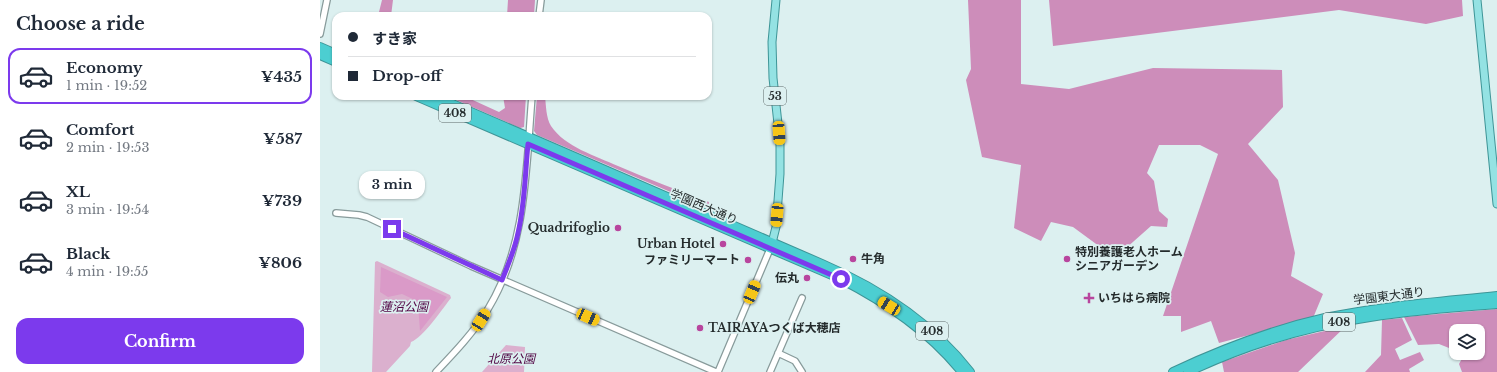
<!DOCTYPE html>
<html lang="en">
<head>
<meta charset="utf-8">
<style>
  body { margin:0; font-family:"Libre Baskerville","Noto Sans JP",serif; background:#f6f6f7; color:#1f2937; height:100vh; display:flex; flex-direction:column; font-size:15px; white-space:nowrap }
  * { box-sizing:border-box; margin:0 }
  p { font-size:13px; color:#747a83 }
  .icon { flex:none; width:22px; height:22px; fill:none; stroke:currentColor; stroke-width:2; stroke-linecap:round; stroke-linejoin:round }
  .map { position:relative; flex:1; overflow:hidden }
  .details { display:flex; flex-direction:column; background:#fff; width:320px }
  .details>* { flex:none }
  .hud { position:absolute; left:12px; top:12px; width:380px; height:88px; border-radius:12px; box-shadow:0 1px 3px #0004; display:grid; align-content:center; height:88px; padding:0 16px; background:#fff }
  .controls { position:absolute; left:1129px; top:324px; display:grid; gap:8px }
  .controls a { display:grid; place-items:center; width:36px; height:36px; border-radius:8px; background:#fff; box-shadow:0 1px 3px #0004; font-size:20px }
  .end { position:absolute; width:18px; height:18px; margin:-9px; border:5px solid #7c3aed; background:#fff; box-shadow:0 0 0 2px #fff }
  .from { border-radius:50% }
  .bubble { position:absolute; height:28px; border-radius:12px; background:#fff; box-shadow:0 1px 3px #0004; font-size:13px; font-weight:700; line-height:28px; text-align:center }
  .car { position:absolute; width:12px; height:24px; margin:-12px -6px; border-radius:5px; box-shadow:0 0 3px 1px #0007; background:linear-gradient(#f5c518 24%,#345 0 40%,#f5c518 0 76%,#345 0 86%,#f5c518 0) }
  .hud b { display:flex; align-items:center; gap:14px; height:38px; font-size:15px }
  .hud b+b { border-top:1px solid #e0e1e3 }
  .hud i { width:10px; height:10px; background:#1f2937 }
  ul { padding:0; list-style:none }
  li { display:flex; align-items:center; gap:12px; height:56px; margin:0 8px 6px; padding:0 8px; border:2px solid transparent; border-radius:12px }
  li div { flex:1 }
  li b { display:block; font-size:15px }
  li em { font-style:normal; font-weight:700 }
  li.active { border-color:#7c3aed }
  li>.icon { width:36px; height:36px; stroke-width:1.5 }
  h2 { padding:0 16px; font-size:18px; line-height:48px }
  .cta { display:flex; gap:8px; margin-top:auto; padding:8px 16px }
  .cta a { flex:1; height:46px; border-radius:12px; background:#7c3aed; color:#fff; font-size:16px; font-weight:700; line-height:46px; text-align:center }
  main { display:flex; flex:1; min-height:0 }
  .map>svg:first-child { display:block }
  .green { fill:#dbb0ce }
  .forest { fill:#cd8dba }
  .water { fill:#da9ac8 }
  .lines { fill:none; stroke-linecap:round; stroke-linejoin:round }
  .minor-casing { stroke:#889b9b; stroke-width:8 }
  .major-casing { stroke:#3e9597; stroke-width:9 }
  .highway-casing { stroke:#3e9597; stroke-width:10 }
  .minor { stroke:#fff; stroke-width:5.5 }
  .major { stroke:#94e2e3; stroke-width:7 }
  .highway { stroke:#4cced1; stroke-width:8 }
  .route { stroke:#7c3aed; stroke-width:5 }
  .poi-dot { fill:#b8459e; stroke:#dcf0f0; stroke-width:1.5 }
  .labels { text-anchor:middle; stroke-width:3.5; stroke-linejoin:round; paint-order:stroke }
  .shield { fill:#dcf0f0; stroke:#5b6667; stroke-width:1 }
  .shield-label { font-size:11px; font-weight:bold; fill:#242b2c }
  .street-label { font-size:12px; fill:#242b2c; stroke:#dcf0f0 }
  .poi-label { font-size:12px; font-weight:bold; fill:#242b2c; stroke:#dcf0f0; text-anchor:end }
  .park-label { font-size:12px; font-style:italic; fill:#510343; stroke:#dcf0f0 }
</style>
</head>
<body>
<main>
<section class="details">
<h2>Choose a ride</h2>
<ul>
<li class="active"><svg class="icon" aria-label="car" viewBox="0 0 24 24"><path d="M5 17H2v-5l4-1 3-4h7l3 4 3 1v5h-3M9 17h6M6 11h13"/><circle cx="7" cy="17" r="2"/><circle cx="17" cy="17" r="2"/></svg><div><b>Economy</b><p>1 min · 19:52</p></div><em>¥435</em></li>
<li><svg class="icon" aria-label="car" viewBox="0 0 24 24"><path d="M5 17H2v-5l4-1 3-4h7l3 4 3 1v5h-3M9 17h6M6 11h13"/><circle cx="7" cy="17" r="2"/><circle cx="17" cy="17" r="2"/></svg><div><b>Comfort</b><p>2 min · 19:53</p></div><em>¥587</em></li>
<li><svg class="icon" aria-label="car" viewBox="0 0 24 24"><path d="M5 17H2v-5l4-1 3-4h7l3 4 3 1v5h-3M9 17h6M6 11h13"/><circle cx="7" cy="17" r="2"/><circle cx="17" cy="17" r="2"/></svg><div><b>XL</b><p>3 min · 19:54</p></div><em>¥739</em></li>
<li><svg class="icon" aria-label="car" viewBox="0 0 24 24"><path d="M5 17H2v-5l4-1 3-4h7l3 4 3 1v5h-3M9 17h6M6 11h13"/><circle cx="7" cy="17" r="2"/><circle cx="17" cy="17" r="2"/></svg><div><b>Black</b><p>4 min · 19:55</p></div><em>¥806</em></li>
</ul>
<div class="cta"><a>Confirm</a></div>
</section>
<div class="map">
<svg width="1177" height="372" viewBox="0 0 1177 372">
  <rect width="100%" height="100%" fill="#dcf0f0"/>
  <!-- green -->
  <path class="green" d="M 57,261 L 130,295 L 131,298 C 123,308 103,338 91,342 L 90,346 L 66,372 L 52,372 L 55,262 Z
    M 186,345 L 205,347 L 204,372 L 162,372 Z"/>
  <!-- forest -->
  <path class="forest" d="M 62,0 L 73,0 L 71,16 L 58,16 Z
    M 188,0 L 215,0 L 214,16 L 187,16 Z
    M 648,0 L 701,0 L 701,84 L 749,89 L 833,68 L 962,70 L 963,107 L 928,144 L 958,180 L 975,253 L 971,276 L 1003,294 L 993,318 L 899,343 L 891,321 L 861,332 L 861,316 L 843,316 L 898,154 L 880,145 L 839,145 L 827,173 L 834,181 L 839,211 L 848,219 L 847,227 L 831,226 L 805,249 L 787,252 L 753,227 L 731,222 L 721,241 L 694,228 L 701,165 L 662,157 L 646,80 L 651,69 Z
    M 729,0 L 1142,0 L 1143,16 L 1106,24 L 1019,10 L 733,46 Z
    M 127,96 L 144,96 L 179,112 L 185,108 L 183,96 L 206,96 L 204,127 L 200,128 Z
    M 217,96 L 225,96 C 226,105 226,118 231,126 C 245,147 276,156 298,166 C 328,179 358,190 389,202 L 388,208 L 217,135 L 214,131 Z
    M 1177,309 L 1177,372 L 1142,372 L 1139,364 L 1145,353 L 1158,353 L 1158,331 L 1136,331 L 1136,338 L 1129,348 L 1119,344 L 1098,345 L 1084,317 Z
    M 1082,318 L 1092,340 L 1075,349 L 1080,360 L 1100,352 L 1104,360 L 1089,369 L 1090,372 L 1045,372 L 1061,355 L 1062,320 Z
    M 1026,326 L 978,372 L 904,372 L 902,362 L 966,340 Z"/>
  <!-- water -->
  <path class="water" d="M 61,267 L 127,297 L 100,331 L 98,304 L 95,300 L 82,294 L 68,297 L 60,292 Z"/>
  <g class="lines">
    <defs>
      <path id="minor" d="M 219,16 L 221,0
        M 0,34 L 7,0
        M 16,213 L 39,215 L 47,217 L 151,266 L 396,372
        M 458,353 L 475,361 L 482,372
        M 116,372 C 135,352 154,332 168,309 C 207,245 206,168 212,96
        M 398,372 L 450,249
        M 450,372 L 482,298"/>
      <path id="major" d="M 1157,0 L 1177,204
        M 451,247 L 456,227 L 460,174 L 460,142 L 453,78 L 452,42 L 456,0"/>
      <path id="highway" d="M 0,47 L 16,54
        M 0,55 L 16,62
        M 96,96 L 521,279 C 567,303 609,331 642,372
        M 114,96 L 502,264 C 560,289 611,322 650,372
        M 853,372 C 902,349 952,330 1005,318 C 1062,306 1120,302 1177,296
        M 868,372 C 925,345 988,326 1050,317 C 1092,310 1135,307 1177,304"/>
    </defs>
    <!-- minor casing -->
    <use href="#minor" class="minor-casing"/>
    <!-- major casing -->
    <use href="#major" class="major-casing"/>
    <!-- highway casing -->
    <use href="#highway" class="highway-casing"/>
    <!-- minor -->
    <use href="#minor" class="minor"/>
    <!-- major -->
    <use href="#major" class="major"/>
    <!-- highway -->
    <use href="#highway" class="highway"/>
  </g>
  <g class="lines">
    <!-- route -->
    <path class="route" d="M 72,229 L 182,280 C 188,265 195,249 198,233 C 205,204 205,174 208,144 L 521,279"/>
  </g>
  <!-- markers -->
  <g class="poi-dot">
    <circle cx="298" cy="228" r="4"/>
    <circle cx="403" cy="244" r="4"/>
    <circle cx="533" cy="259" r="4"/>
    <circle cx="747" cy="259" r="4"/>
    <circle cx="428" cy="260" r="4"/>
    <circle cx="487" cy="278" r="4"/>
    <path d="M767 292h4v4h4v4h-4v4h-4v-4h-4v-4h4z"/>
    <circle cx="380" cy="328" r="4"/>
  </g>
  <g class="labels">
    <!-- shield labels -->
    <g class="shield">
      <rect x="444" y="87" width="22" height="18" rx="3"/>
      <rect x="119" y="104" width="32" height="18" rx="3"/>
      <rect x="1003" y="313" width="32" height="18" rx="3"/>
      <rect x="596" y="322" width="32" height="18" rx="3"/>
    </g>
    <g class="shield-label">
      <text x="455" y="100">53</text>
      <text x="135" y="117">408</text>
      <text x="1019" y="326">408</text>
      <text x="612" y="335">408</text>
    </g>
    <!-- street labels -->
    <g class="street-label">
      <text transform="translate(384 207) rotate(23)" y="4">学園西大通り</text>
      <text transform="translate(1069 296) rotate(-7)" y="4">学園東大通り</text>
    </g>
    <!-- poi labels -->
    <g class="poi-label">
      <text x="290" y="232">Quadrifoglio</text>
      <text x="395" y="248">Urban Hotel</text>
      <text x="755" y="256" text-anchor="start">特別養護老人ホーム<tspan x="755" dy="14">シニアガーデン</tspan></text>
      <text x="541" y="263" text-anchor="start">牛角</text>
      <text x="420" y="264">ファミリーマート</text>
      <text x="479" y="282">伝丸</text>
      <text x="778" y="302" text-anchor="start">いちはら病院</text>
      <text x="388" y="332" text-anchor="start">TAIRAYAつくば大穂店</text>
    </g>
    <!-- park labels -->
    <g class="park-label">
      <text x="84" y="311">蓮沼公園</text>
      <text x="191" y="363">北原公園</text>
    </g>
  </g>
</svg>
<div class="controls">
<a><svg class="icon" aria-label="layers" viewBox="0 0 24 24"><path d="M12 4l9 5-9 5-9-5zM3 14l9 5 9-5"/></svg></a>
</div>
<i class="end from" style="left:521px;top:279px"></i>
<i class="end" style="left:72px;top:229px"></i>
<div class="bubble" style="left:39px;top:171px;width:66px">3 min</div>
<i class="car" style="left:459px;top:133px;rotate:176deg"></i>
<i class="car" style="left:457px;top:215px;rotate:185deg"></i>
<i class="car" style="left:432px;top:292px;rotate:23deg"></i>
<i class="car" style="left:569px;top:306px;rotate:301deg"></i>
<i class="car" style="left:268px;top:317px;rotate:114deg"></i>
<i class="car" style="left:161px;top:320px;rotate:32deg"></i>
<div class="hud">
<b><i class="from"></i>すき家</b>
<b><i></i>Drop-off</b>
</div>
</div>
</main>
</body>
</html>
